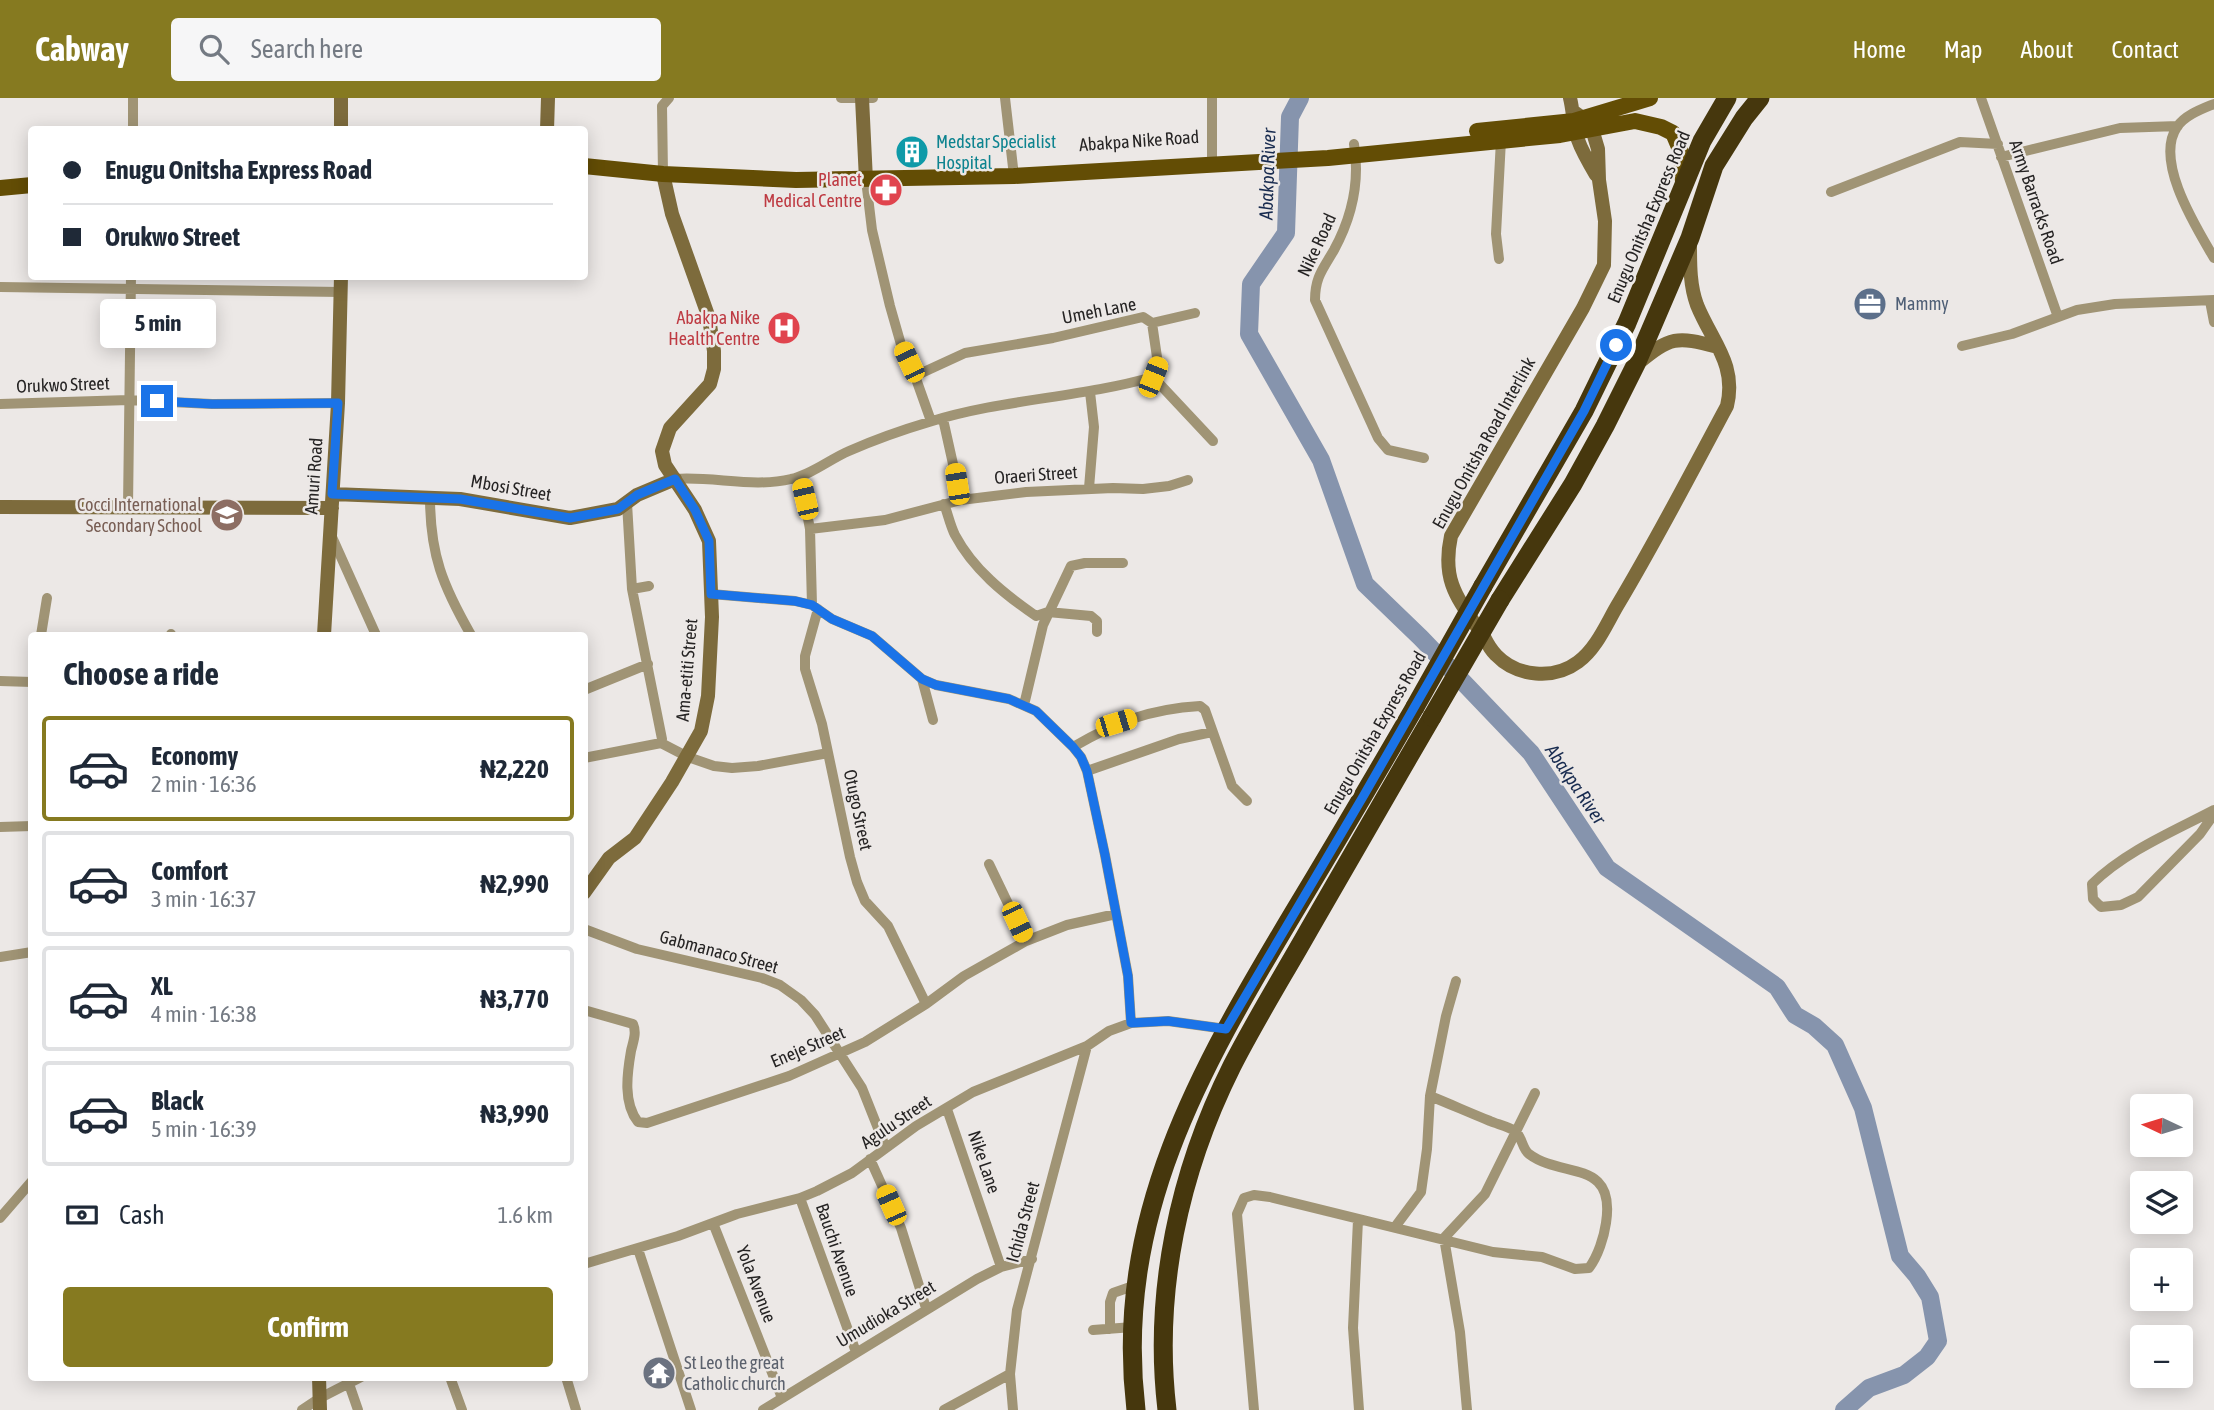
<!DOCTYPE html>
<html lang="en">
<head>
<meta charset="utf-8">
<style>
  body { margin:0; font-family:"Asap Condensed",sans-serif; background:#f6f6f7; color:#1f2937; height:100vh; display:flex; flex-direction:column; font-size:26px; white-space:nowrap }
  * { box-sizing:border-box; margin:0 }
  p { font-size:23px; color:#747a83 }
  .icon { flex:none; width:38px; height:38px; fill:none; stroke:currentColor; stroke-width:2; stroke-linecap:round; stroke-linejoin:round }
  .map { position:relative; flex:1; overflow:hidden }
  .side { position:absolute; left:28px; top:534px; width:560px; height:749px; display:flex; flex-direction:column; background:#fff; border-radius:7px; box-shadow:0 4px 18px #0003 }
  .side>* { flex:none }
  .guide { position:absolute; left:28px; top:28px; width:560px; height:154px; border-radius:7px; box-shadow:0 4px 18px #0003; display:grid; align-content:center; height:154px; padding:0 35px; background:#fff }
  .needle { width:46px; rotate:274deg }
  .fabs { position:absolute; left:2130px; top:996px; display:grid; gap:14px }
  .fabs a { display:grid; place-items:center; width:63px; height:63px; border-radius:7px; background:#fff; box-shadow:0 4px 18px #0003; font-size:35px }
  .end { position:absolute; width:32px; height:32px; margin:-16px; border:9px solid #1a73e8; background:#fff; box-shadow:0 0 0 4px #fff }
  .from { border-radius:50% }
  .bubble { position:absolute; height:49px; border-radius:7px; background:#fff; box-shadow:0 4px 18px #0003; font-size:23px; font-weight:700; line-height:49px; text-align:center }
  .car { position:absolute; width:21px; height:42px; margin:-21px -10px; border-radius:9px; box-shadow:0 0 5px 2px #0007; background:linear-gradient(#f5c518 24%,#345 0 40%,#f5c518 0 76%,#345 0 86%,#f5c518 0) }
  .guide b { display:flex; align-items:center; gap:24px; height:66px; font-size:26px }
  .guide b+b { border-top:2px solid #e0e1e3 }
  .guide i { width:18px; height:18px; background:#1f2937 }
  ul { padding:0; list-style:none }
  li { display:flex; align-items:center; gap:21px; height:105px; margin:0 14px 10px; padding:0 21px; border:4px solid #e0e1e3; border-radius:7px }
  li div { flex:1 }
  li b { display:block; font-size:26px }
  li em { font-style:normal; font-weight:700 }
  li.selected { border-color:#867a20 }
  li>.icon { width:63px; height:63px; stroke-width:1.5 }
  h2 { padding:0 35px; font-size:32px; line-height:84px }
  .pay { display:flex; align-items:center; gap:18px; height:77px; padding:0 35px; font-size:26px }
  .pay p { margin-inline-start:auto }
  .action { display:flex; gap:14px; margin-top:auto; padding:14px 35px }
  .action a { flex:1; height:80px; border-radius:7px; background:#867a20; color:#fff; font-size:28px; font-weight:700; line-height:80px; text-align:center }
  header { display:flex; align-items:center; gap:42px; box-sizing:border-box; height:98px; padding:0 35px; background:#867a20; color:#fff }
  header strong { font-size:33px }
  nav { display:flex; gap:38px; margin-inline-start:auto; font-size:24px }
  .search { width:490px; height:63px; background:#f6f6f7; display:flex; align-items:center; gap:18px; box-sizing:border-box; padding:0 24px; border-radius:7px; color:#747a83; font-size:26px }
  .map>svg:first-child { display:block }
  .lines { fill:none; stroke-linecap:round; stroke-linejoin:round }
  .river { stroke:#8694ad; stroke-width:18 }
  .street { stroke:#a09475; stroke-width:10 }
  .secondary { stroke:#7d6b3c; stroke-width:14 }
  .primary { stroke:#634d05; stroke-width:16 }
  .highway { stroke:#46370d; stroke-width:19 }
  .highway-bridge { stroke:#46370d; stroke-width:19 }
  .route { stroke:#1a73e8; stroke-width:9 }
  .labels { text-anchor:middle; stroke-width:5; stroke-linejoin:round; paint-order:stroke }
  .street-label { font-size:18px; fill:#262424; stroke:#ece8e6 }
  .culture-label { font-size:18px; fill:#0d838f; stroke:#ece8e6; text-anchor:start }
  .health-label { font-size:18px; fill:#be3a42; stroke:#ece8e6; text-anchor:end }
  .service-label { font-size:18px; fill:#4e5e75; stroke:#ece8e6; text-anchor:start }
  .education-label { font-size:18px; fill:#785e54; stroke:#ece8e6; text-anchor:end }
  .worship-label { font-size:18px; fill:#5b616d; stroke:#ece8e6; text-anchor:start }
  .water-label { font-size:19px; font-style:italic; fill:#182b4f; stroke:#ece8e6 }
</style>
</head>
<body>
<header>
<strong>Cabway</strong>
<div class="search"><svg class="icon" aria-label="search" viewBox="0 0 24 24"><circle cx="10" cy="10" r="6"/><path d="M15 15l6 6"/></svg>Search here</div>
<nav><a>Home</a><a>Map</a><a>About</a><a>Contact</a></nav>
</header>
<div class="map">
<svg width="2214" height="1312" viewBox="0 0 2214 1312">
  <rect width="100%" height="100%" fill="#ece8e6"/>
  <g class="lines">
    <!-- river -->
    <path class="river" d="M 1300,0 L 1290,19 L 1286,135 L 1251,186 L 1249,236 L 1321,362 L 1365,486 L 1421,540 L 1531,655 L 1607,770 L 1777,889 L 1795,917 L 1814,928 L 1835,947 L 1863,1010 L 1900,1158 L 1917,1178 L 1930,1199 L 1938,1243 L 1927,1259 L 1904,1277 L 1869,1290 L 1844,1312"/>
    <!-- street -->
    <path class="street" d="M 841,0 L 873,0
      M 1005,0 L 1014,78
      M 1212,0 L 1212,68
      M 1981,0 L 2058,219
      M 2214,6 C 2202,11 2185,17 2177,29 C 2154,63 2196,129 2214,160
      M 133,32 L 133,0
      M 1354,46 C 1360,83 1352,119 1334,152 C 1323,171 1315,179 1315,202 L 1378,340 L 1388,352 L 1424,360
      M 2001,59 L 2120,30 L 2178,28
      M 663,76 L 662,8 L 669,0
      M 866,82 L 872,132 L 890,208 L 902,250 L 915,278 L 931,323
      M 1831,94 L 1960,44 L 1998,46
      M 1499,161 L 1496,136 L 1501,42
      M 0,189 L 341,194
      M 2210,203 L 2214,224
      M 1152,225 L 1195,215
      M 1962,248 L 2012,236 L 2077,212 L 2115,206 L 2214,202
      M 1153,279 L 1213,343
      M 0,306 L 129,302 L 212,306 L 338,305
      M 943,321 L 961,402
      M 800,379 L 810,431 L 812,507
      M 675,381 C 713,378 754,390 791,381 C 811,377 830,361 849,353 C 874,342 902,332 929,324 C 1002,301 1079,300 1153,279 L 1158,266 L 1152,225 L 1143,219 L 1053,240 L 965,255 L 915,278
      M 1089,390 L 1094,329 L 1090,294
      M 430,399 C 430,457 443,488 471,537
      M 627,405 L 632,491 L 662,641 L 661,645
      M 944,406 C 948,416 950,427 955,437 C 973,471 1004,496 1036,518 L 1048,514 L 1091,518 L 1097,523 L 1097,534
      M 128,408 L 131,178
      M 810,431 L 885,422 L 961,402 L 1026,394 L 1113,390 L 1143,391 L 1169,388 L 1188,382
      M 332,439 L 376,537
      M 632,491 L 649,488
      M 711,496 L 795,503 L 812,507 L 832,521 L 872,538 L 922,581 L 936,587 L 1009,601 L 1036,613 L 1073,649 L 1081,659 L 1087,673 L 1105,757 L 1128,878 L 1131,925
      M 818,511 L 805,558 L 805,571 L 822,626 L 850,759 L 857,784 L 865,803 L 888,828 L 926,906
      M 41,537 L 47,500
      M 171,537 L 171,536
      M 922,581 L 933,622
      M 0,583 L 32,584
      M 584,592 L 648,566
      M 1024,607 L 1043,527 L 1071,468 L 1085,465 L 1123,465
      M 1073,649 C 1116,624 1150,611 1200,608 L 1205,612 L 1232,688 L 1247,703
      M 584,660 L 661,645 L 688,659 L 714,668 L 732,670 L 758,668 L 828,655
      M 1087,673 L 1179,641 L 1212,634
      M 2214,712 C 2172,734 2126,753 2092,786 L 2093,801 L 2101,809 L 2121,807 L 2138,799 L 2200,736 L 2214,716
      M 0,729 L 32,728
      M 989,766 L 1026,843
      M 584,831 L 637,851 L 762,880 L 780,887 L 801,902 L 815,917 L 862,990 L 885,1048
      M 0,859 L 32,854
      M 584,912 L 633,926 C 637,935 633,944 631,953 C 627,976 623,1005 638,1024 L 647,1025 L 789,978 L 865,944 L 926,906 L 964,878 L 1026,843 L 1067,827 L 1116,816
      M 947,1011 L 1001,1169
      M 870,1061 L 901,1130 L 926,1210
      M 800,1100 L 856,1254
      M 0,1120 L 32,1083
      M 1358,1122 L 1353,1230 L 1359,1312
      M 713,1125 L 782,1300
      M 1395,1129 L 1421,1094 L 1427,1051 L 1430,998 L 1446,918 L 1456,883
      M 1444,1140 L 1460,1234 L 1467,1312
      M 1444,1140 L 1485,1096 L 1535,995
      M 638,1151 L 691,1312
      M 584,1166 L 678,1138 L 737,1116 L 800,1100 L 817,1093 L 852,1075 L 916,1028 L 973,994 L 1087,948 L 1109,933 L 1131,925 L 1168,923 L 1226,931
      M 1110,1231 L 1110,1204 L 1113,1195 L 1136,1187
      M 1093,1232 L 1133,1229
      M 450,1279 L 462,1312
      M 566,1279 L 576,1312
      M 349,1286 L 358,1312
      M 302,1312 L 320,1300 L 361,1279
      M 763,1312 L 977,1181 L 1001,1169 L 1032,1161
      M 944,1312 L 1010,1276
      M 1013,1312 L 1010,1276 L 1017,1212 L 1087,948
      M 1254,1312 L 1237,1116 L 1244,1100 L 1254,1097 L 1270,1099 L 1493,1154 L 1542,1159 L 1575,1171 L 1589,1170 C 1598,1158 1604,1139 1606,1125 C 1616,1060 1562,1081 1529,1056 C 1522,1051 1522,1038 1515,1033 C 1509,1029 1497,1026 1490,1023 C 1470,1015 1450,1006 1430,998"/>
    <!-- secondary -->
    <path class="secondary" d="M 862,0 L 866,82
      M 1570,0 C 1573,12 1573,23 1576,35 C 1579,50 1589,64 1596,77
      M 1574,14 L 1584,21 L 1592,31 L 1598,51 L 1599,82 L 1605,123 L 1604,167 L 1583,210 L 1451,438 C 1441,485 1459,502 1484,539 C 1487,545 1491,552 1496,557 C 1517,579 1554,582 1578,564 C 1596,551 1606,527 1617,508 C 1656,443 1691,375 1727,308 C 1737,266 1712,244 1697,207 C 1690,188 1690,168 1690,148
      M 341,32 L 341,0
      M 547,32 L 548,0
      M 1637,266 C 1671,238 1676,238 1718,249
      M 333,396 L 460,401 L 570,420 L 618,411 L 637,397 L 675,381
      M 0,409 L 332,410
      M 324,537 L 338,305 L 341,178
      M 584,795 L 609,760 L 635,740 L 672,684 L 701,633 L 708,598 L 712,519 L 709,443 L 695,412 L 665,367 L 662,353 L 670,330 L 710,286 L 714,271 L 714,253 L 709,220 L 672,116 L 663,76
      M 319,1279 L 320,1312"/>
    <!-- primary -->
    <path class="primary" d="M 1477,33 L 1574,23 L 1650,0
      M 584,68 L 663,76 L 796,82 L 1014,78 L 1328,60 L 1560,37 L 1635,23 L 1661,29 L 1673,35 L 1681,54 L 1683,84
      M 0,90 L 32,87"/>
    <!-- highway -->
    <path class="highway" d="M 1483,488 L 1584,313 L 1627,225 L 1702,43 L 1727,0
      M 1500,502 L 1573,386 L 1605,328 L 1636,266 L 1690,140 L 1714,68 L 1744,20 L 1760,0
      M 1136,1312 C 1113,1120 1200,971 1294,814 C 1335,746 1375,678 1415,609
      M 1167,1312 C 1153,1194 1179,1074 1232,968 C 1256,921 1284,876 1310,830 C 1351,759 1391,689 1432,619"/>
    <!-- highway-bridge -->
    <path class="highway-bridge" d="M 1415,609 L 1483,488
      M 1432,619 L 1500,502"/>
  </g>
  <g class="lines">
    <!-- route -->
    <path class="route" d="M 157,303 L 212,306 L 338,305 L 332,396 L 460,401 L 570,420 L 618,411 L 637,397 L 675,381 L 695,412 L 709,443 L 711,496 L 795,503 L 812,507 L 832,521 L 872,538 L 922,581 L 936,587 L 1009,601 L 1036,613 L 1073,649 L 1081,659 L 1087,673 L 1105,757 L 1128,878 L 1131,925 L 1168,923 L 1226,931 L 1364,697 L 1584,313 L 1616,247"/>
  </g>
  <!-- icons -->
  <defs>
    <symbol id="building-disc" viewBox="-11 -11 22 22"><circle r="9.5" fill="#0f9aa8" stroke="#ece8e6"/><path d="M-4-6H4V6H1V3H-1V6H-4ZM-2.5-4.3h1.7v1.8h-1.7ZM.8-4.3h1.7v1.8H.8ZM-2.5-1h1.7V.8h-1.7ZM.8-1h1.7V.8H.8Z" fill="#fff"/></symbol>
    <symbol id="pharmacy-disc" viewBox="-11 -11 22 22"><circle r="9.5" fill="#e0444e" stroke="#ece8e6"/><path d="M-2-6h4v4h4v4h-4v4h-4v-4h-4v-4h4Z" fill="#fff"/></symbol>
    <symbol id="office-disc" viewBox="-11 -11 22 22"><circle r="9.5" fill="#5c6f8a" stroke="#ece8e6"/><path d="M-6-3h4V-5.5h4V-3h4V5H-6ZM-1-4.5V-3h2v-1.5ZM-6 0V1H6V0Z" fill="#fff"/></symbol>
    <symbol id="hospital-disc" viewBox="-11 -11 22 22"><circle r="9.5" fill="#e0444e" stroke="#ece8e6"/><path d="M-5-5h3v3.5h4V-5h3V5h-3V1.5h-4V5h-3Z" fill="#fff"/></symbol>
    <symbol id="school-disc" viewBox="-11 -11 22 22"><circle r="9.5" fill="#8d6e63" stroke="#ece8e6"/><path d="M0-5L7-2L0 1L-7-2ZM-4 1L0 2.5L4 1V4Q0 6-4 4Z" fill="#fff"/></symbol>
    <symbol id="temple-disc" viewBox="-11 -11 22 22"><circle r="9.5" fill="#6b7280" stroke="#ece8e6"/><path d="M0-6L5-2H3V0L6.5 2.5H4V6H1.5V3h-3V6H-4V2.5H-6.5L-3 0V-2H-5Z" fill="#fff"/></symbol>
  </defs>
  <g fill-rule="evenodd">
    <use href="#building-disc" x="893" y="35" width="38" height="38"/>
    <use href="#pharmacy-disc" x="867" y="73" width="38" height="38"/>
    <use href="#office-disc" x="1851" y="187" width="38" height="38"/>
    <use href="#hospital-disc" x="765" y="211" width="38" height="38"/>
    <use href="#school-disc" x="208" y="398" width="38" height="38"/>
    <use href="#temple-disc" x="640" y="1256" width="38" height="38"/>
  </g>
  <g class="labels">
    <!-- street labels -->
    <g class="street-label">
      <text transform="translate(1139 43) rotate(-4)" y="6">Abakpa Nike Road</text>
      <text transform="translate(2036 104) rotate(71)" y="6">Army Barracks Road</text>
      <text transform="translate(1649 119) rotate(-67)" y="6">Enugu Onitsha Express Road</text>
      <text transform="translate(1317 147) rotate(-65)" y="6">Nike Road</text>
      <text transform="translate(1099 213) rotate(-11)" y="6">Umeh Lane</text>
      <text transform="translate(63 287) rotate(-2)" y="6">Orukwo Street</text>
      <text transform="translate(1484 345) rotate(-61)" y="6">Enugu Onitsha Road Interlink</text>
      <text transform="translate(1036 377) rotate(-4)" y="6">Oraeri Street</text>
      <text transform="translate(314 378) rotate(-86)" y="6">Amuri Road</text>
      <text transform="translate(511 390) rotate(10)" y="6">Mbosi Street</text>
      <text transform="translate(687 572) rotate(-85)" y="6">Ama-etiti Street</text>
      <text transform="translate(1375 635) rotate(-60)" y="6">Enugu Onitsha Express Road</text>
      <text transform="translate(858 712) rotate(78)" y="6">Otugo Street</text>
      <text transform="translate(719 854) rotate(15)" y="6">Gabmanaco Street</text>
      <text transform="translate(808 949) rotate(-23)" y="6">Eneje Street</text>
      <text transform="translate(896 1024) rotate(-34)" y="6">Agulu Street</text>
      <text transform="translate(984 1064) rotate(71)" y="6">Nike Lane</text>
      <text transform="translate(1023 1124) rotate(-75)" y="6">Ichida Street</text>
      <text transform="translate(837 1152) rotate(71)" y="6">Bauchi Avenue</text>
      <text transform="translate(756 1186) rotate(69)" y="6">Yola Avenue</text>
      <text transform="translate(886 1216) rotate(-31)" y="6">Umudioka Street</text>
    </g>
    <!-- culture labels -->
    <g class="culture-label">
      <text x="936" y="50">Medstar Specialist<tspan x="936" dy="21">Hospital</tspan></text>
    </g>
    <!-- health labels -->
    <g class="health-label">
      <text x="862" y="88">Planet<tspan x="862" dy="21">Medical Centre</tspan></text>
      <text x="760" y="226">Abakpa Nike<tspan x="760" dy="21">Health Centre</tspan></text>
    </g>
    <!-- service labels -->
    <g class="service-label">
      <text x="1895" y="212">Mammy</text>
    </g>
    <!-- education labels -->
    <g class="education-label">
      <text x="202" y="413">Cocci International<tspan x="202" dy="21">Secondary School</tspan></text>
    </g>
    <!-- worship labels -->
    <g class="worship-label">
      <text x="684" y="1271">St Leo the great<tspan x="684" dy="21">Catholic church</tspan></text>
    </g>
    <!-- water labels -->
    <g class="water-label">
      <text transform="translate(1267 76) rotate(-88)" y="7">Abakpa River</text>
      <text transform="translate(1576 686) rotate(56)" y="7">Abakpa River</text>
    </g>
  </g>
</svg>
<div class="fabs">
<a><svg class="needle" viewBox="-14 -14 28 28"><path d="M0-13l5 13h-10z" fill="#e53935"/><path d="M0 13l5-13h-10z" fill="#747a83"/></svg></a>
<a><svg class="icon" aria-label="layers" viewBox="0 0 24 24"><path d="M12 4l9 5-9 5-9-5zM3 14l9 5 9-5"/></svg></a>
<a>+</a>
<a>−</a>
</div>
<i class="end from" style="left:1616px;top:247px"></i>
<i class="end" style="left:157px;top:303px"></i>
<div class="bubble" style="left:100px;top:201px;width:116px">5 min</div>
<i class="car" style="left:909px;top:264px;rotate:335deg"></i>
<i class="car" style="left:1153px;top:279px;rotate:22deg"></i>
<i class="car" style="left:957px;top:386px;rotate:351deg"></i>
<i class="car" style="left:805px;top:401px;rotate:347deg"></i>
<i class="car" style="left:1116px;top:625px;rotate:73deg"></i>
<i class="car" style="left:1017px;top:824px;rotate:155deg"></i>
<i class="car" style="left:891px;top:1107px;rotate:336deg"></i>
<div class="guide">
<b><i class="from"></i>Enugu Onitsha Express Road</b>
<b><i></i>Orukwo Street</b>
</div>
<section class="side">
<h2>Choose a ride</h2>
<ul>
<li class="selected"><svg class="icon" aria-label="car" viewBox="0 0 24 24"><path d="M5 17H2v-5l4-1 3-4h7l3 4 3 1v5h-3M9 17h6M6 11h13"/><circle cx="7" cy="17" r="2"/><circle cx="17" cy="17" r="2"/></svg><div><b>Economy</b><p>2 min · 16:36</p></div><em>₦2,220</em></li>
<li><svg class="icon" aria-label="car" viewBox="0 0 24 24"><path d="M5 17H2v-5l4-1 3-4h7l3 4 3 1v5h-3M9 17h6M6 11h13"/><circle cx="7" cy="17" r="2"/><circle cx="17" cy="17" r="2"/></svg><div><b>Comfort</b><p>3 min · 16:37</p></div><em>₦2,990</em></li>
<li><svg class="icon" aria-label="car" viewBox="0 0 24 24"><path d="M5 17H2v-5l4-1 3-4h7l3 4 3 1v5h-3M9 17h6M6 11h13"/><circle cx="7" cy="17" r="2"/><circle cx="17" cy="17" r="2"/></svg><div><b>XL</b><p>4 min · 16:38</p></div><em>₦3,770</em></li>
<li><svg class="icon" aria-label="car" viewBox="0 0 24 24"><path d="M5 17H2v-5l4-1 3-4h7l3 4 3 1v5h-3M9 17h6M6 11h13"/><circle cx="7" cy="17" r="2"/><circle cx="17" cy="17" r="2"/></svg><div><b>Black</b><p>5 min · 16:39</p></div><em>₦3,990</em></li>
</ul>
<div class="pay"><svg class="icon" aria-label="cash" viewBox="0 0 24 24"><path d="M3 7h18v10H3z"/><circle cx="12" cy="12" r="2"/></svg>Cash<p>1.6 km</p></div>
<div class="action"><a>Confirm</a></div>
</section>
</div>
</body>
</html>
